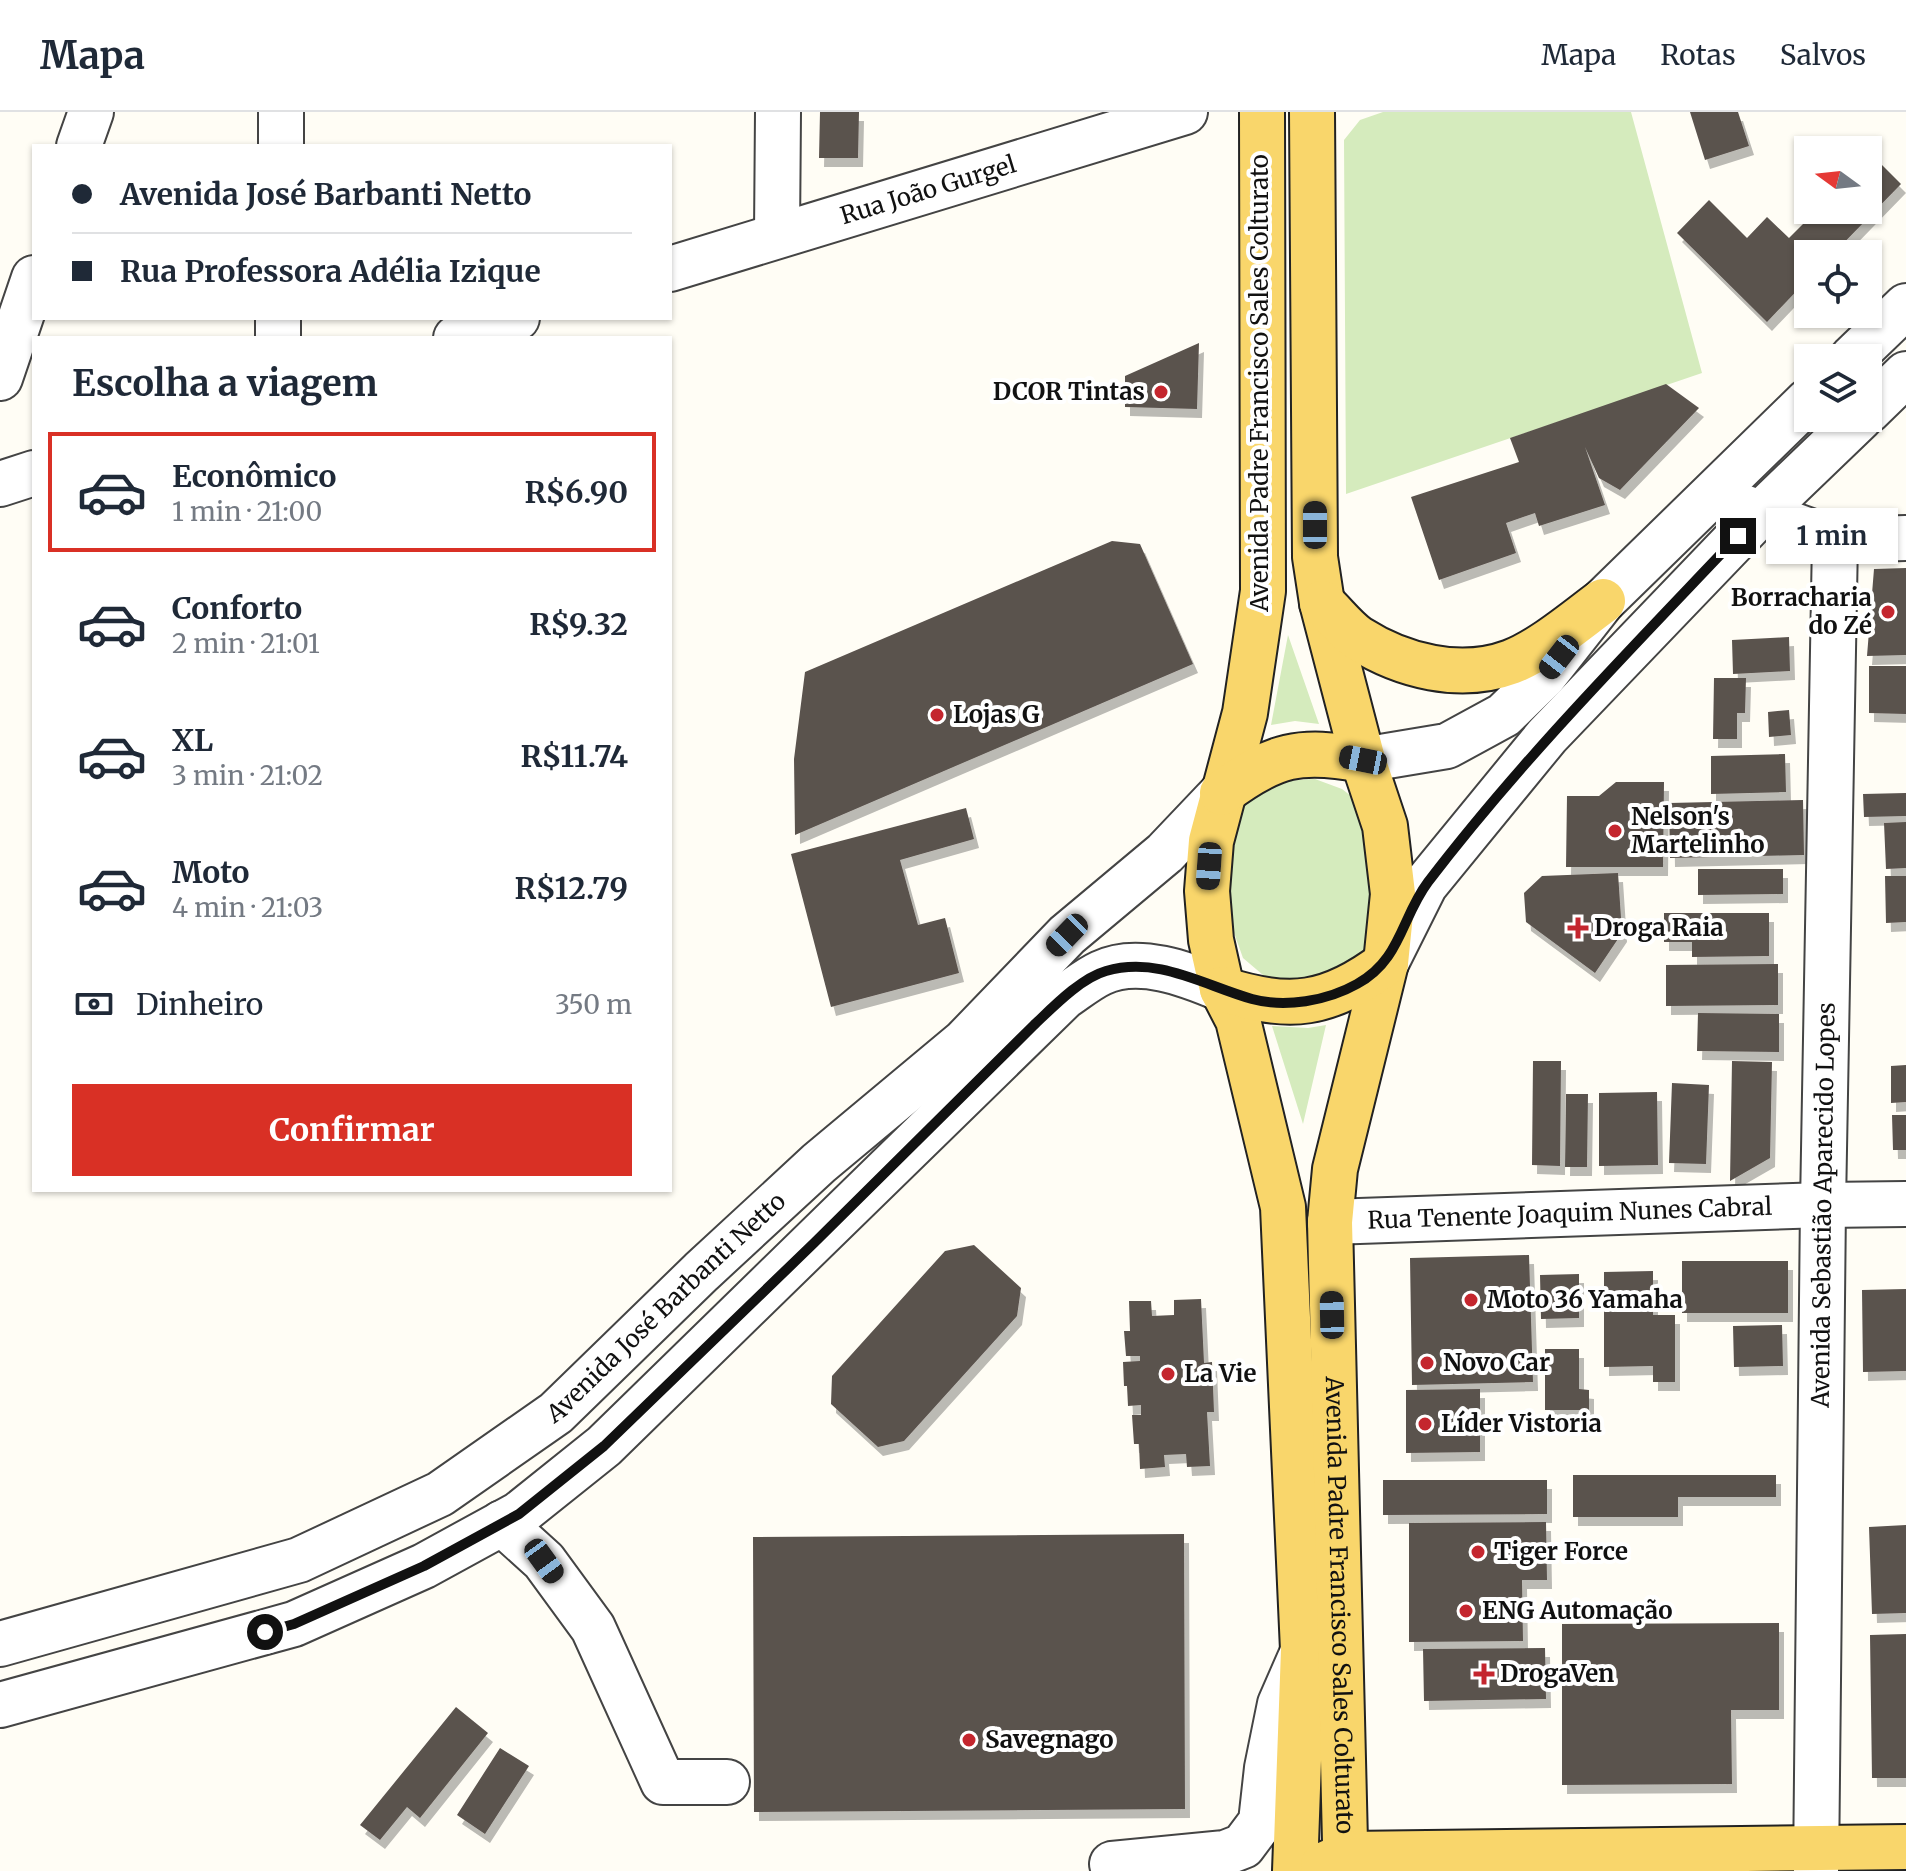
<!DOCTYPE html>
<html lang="pt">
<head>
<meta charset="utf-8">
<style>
  body { margin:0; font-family:Merriweather,serif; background:#f2f2f3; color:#1f2937; height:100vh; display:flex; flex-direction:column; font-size:30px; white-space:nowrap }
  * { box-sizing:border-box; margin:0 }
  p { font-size:26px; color:#747a83 }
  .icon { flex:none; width:44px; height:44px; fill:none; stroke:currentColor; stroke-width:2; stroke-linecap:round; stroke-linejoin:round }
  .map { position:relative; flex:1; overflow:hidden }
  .drawer { position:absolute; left:32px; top:224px; width:640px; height:856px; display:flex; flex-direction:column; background:#fff; border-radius:0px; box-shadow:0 2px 6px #0004 }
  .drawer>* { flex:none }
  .guide { position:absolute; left:32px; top:32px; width:640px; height:176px; border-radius:0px; box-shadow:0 2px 6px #0004; display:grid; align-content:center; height:176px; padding:0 40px; background:#fff }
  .needle { width:52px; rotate:285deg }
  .fabs { position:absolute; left:1794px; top:24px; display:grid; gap:16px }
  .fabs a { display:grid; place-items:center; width:88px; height:88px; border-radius:0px; background:#fff; box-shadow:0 2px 6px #0004; font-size:40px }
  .end { position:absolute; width:36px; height:36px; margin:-18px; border:10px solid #111; background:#fff; box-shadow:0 0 0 4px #fff }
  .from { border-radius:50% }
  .bubble { position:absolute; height:56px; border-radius:0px; background:#fff; box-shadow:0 2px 6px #0004; font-size:26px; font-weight:700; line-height:56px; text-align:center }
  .car { position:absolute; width:24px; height:48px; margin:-24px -12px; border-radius:10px; box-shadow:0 0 6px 2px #0007; background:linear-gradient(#222 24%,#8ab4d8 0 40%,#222 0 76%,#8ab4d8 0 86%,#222 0) }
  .guide b { display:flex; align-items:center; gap:28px; height:76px; font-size:30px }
  .guide b+b { border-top:2px solid #e0e1e3 }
  .guide i { width:20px; height:20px; background:#1f2937 }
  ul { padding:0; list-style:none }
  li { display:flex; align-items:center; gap:24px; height:120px; margin:0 16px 12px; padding:0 24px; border:4px solid transparent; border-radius:0px }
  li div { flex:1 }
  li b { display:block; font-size:30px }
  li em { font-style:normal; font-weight:700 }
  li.on { border-color:#d93025 }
  li>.icon { width:72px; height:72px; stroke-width:1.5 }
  h2 { padding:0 40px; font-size:36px; line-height:96px }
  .pay { display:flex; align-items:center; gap:20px; height:88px; padding:0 40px; font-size:30px }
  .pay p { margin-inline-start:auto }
  .primary-button { display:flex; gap:16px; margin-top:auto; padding:16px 40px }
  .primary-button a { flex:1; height:92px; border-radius:0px; background:#d93025; color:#fff; font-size:32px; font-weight:700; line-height:92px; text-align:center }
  header { display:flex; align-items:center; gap:48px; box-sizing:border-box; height:112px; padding:0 40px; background:#fff; border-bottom:2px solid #e0e1e3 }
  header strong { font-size:38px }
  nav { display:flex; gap:44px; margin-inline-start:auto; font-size:28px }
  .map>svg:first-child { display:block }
  .green { fill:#d5ebbd }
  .building { fill:#5a524d; filter:url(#shadow) }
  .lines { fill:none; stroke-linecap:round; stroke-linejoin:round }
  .minor-casing { stroke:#444; stroke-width:48 }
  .major-casing { stroke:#222; stroke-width:48 }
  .minor { stroke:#fff; stroke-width:44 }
  .major { stroke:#f9d66b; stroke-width:44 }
  .route { stroke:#111; stroke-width:10 }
  .poi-dot { fill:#c4262e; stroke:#fff; stroke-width:3 }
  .labels { text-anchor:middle; stroke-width:8; stroke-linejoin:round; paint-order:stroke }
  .street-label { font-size:24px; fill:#111; stroke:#fff }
  .poi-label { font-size:24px; font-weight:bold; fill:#111; stroke:#fff; text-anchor:start }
</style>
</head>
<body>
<header>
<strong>Mapa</strong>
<nav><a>Mapa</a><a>Rotas</a><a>Salvos</a></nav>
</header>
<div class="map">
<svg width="1906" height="1759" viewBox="0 0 1906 1759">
  <defs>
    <filter id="shadow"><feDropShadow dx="5" dy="9" stdDeviation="0" flood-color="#0004"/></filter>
  </defs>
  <rect width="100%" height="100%" fill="#fffdf5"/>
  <!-- green -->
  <path class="green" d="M 1383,0 L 1631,0 L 1702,261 L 1346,382 L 1344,28 L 1360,8 Z
    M 1288,523 L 1319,612 L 1295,609 L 1271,613 Z
    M 1315,667 L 1342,677 L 1364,694 C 1371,736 1380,812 1363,851 L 1288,873 L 1263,863 L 1243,846 L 1228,804 L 1225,756 L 1238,694 C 1265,673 1280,668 1315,667 Z
    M 1326,913 L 1303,1012 L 1272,914 L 1308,916 Z"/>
  <!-- building -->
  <path class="building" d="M 820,0 L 859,0 L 858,46 L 819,46 Z
    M 1690,0 L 1738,0 L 1749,34 L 1705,48 Z
    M 1871,42 L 1901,72 L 1833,142 L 1808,142 L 1808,167 L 1767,210 L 1677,121 L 1709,88 L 1747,126 L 1767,105 L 1789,126 L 1817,98 L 1868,98 L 1868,45 Z
    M 1199,231 L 1197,297 L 1125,295 L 1125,264 Z
    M 1666,272 L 1699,296 L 1620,378 L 1599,366 L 1585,335 L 1605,393 L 1539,414 L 1535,401 L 1506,411 L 1516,441 L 1439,468 L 1411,385 L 1519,350 L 1510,326 Z
    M 1112,429 L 1140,432 L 1193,552 L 795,723 L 794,647 L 805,560 Z
    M 1906,456 L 1906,543 L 1867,544 L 1874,457 Z
    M 1789,525 L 1790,559 L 1733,562 L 1732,528 Z
    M 1869,554 L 1906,554 L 1906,602 L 1869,601 Z
    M 1714,566 L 1746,566 L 1745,601 L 1737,601 L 1737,627 L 1713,627 Z
    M 1789,598 L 1791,623 L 1769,625 L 1768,600 Z
    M 1785,642 L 1786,680 L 1711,682 L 1711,644 Z
    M 1616,670 L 1664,670 L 1663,755 L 1566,755 L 1567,684 L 1599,684 Z
    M 1906,681 L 1906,704 L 1864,705 L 1863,682 Z
    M 1803,688 L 1804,743 L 1670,746 L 1669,691 Z
    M 966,696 L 974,727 L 900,748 L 918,813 L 945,806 L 959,861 L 831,895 L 791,742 Z
    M 1906,710 L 1906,756 L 1886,757 L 1884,711 Z
    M 1698,757 L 1783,757 L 1783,782 L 1698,783 Z
    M 1618,761 L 1622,821 L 1595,861 L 1526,810 L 1524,781 L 1542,764 Z
    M 1885,764 L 1906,764 L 1906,810 L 1886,811 Z
    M 1664,801 L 1769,801 L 1769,844 L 1692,845 L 1692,830 L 1664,830 Z
    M 1778,852 L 1778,893 L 1666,894 L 1666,853 Z
    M 1698,901 L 1779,902 L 1779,940 L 1697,939 Z
    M 1533,949 L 1561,949 L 1560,1054 L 1532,1053 Z
    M 1732,949 L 1772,950 L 1770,1046 L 1730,1069 Z
    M 1906,953 L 1906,990 L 1891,991 L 1891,954 Z
    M 1672,971 L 1709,973 L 1706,1052 L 1669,1051 Z
    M 1657,980 L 1658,1053 L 1599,1054 L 1599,981 Z
    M 1566,982 L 1588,982 L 1587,1055 L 1565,1055 Z
    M 1892,1003 L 1906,1003 L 1906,1038 L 1893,1038 Z
    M 974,1133 L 1021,1176 L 1017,1204 L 904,1329 L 878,1335 L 831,1292 L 832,1264 L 945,1139 Z
    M 1529,1143 L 1533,1270 L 1412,1273 L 1410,1146 Z
    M 1682,1149 L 1788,1149 L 1788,1201 L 1682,1201 Z
    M 1653,1159 L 1653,1203 L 1675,1203 L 1675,1270 L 1653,1270 L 1653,1254 L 1604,1255 L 1604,1160 Z
    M 1579,1162 L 1579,1206 L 1541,1207 L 1540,1163 Z
    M 1906,1177 L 1906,1259 L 1863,1260 L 1862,1178 Z
    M 1201,1187 L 1204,1251 L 1212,1250 L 1214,1300 L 1207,1300 L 1210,1354 L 1187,1355 L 1186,1342 L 1164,1343 L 1165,1355 L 1140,1357 L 1139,1332 L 1134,1332 L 1132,1303 L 1141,1303 L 1141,1293 L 1128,1294 L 1127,1274 L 1124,1274 L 1123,1250 L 1140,1249 L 1140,1244 L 1126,1244 L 1124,1219 L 1130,1219 L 1129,1189 L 1151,1189 L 1152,1204 L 1174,1203 L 1174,1188 Z
    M 1782,1213 L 1783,1254 L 1734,1255 L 1733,1214 Z
    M 1545,1237 L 1579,1237 L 1579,1277 L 1589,1278 L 1589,1298 L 1545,1298 Z
    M 1480,1277 L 1480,1340 L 1406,1341 L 1406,1278 Z
    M 1573,1363 L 1776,1363 L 1776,1385 L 1678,1385 L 1678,1405 L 1573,1405 Z
    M 1383,1368 L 1547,1368 L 1547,1402 L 1383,1403 Z
    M 1546,1410 L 1547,1468 L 1522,1468 L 1523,1529 L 1409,1530 L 1409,1411 Z
    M 1906,1413 L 1906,1501 L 1872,1502 L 1869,1415 Z
    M 1184,1422 L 1185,1697 L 754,1700 L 753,1425 Z
    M 1779,1511 L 1779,1598 L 1731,1598 L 1732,1672 L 1562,1673 L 1562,1512 Z
    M 1906,1522 L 1906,1666 L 1872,1666 L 1870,1523 Z
    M 1545,1536 L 1546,1587 L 1424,1589 L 1423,1537 Z
    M 456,1595 L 488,1621 L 420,1706 L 407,1695 L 380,1728 L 360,1713 Z
    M 500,1636 L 529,1654 L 485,1722 L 457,1703 Z"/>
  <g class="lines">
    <defs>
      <g id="minor">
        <path d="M 79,34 L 91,0"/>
        <path d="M 281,34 L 281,0"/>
        <path d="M 777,122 L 778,0"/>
        <path id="s1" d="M 670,157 L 1185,0"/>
        <path d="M 278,226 L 278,206"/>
        <path d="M 456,226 L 517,206"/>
        <path d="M 1852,246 L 1906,194"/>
        <path d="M 0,266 L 34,166"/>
        <path d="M 1868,299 L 1906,262"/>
        <path d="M 0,372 L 34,361"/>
        <path d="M 1735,392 L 1835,428 L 1906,426"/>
        <path d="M 1363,648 L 1447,634 L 1504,603 L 1544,564 L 1603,489 L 1808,289"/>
        <path d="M 1387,849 L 1425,773 L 1547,624 L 1760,402 L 1860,306"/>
        <path id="s2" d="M 1330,1110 L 1823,1093 L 1906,1092"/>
        <path d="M 502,1411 L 544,1449 L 593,1516 L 663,1670 L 727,1670"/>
        <path id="s3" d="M 0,1532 L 299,1448 L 440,1382 L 556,1301 L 701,1160 L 819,1051 L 964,930 L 1067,823 L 1165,741 L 1222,681"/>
        <path d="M 0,1593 L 294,1512 L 424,1454 L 519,1402 L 604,1334 L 1064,885 C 1076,877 1088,867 1101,861 C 1138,843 1187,862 1222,877"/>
        <path d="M 1114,1759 L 1112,1752 L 1225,1741 L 1243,1734 L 1261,1710 L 1267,1656 L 1280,1592 L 1301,1544"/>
        <path id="s4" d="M 1816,1759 L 1823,1093 L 1835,428"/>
      </g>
      <g id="major">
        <path d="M 1262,0 L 1263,479 L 1245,601 L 1211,729 L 1207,779 L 1211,828 L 1222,877 L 1238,908 L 1283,1095 L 1303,1538 L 1295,1759"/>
        <path id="s5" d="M 1312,0 L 1315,445 L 1322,491 L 1363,648 L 1385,714 L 1393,782 L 1386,851 L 1335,1057 L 1330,1110 L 1345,1730 L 1353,1759"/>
        <path d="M 1322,491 C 1334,502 1345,517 1358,526 C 1402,554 1460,569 1511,550 C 1542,538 1576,509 1603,489"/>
        <path d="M 1222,681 C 1274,642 1300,636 1363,648"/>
        <path d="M 1222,877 C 1289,899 1329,894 1386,851"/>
        <path d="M 1323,1753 L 1348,1742 L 1906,1735"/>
      </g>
    </defs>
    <!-- minor casing -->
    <use href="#minor" class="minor-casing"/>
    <!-- major casing -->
    <use href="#major" class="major-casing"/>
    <!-- minor -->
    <use href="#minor" class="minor"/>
    <!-- major -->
    <use href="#major" class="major"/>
  </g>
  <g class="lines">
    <!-- route -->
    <path class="route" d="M 265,1520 L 294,1512 L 424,1454 L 519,1402 L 604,1334 L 814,1131 L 1034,913 C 1053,895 1081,866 1106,859 C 1158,844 1203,873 1252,887 C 1285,896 1327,889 1357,872 C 1401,848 1401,806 1428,770 C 1522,647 1631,537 1738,424"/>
  </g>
  <!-- markers -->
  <g class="poi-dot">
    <circle cx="1161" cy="280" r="8"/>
    <circle cx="1888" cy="500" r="8"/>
    <circle cx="937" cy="603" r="8"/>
    <circle cx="1615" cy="719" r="8"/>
    <path d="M1574 804h8v8h8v8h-8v8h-8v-8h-8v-8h8z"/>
    <circle cx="1471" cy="1188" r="8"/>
    <circle cx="1427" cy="1251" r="8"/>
    <circle cx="1168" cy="1262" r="8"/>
    <circle cx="1425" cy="1312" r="8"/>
    <circle cx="1478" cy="1440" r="8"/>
    <circle cx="1466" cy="1499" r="8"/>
    <path d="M1480 1550h8v8h8v8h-8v8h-8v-8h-8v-8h8z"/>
    <circle cx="969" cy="1628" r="8"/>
  </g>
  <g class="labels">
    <!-- street labels -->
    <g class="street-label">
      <text dy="8" stroke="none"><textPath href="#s1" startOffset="270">Rua João Gurgel</textPath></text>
      <text transform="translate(1260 271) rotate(-90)" y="8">Avenida Padre Francisco Sales Colturato</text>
      <text dy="8" stroke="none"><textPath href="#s4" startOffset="666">Avenida Sebastião Aparecido Lopes</textPath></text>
      <text dy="8" stroke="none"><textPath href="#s2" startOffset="240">Rua Tenente Joaquim Nunes Cabral</textPath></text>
      <text dy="8" stroke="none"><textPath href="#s3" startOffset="760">Avenida José Barbanti Netto</textPath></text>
      <text dy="8" stroke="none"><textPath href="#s5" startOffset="1510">Avenida Padre Francisco Sales Colturato</textPath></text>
    </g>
    <!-- poi labels -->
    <g class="poi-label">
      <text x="1145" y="288" text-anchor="end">DCOR Tintas</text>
      <text x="1872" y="494" text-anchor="end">Borracharia<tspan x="1872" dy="28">do Zé</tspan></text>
      <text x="953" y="611">Lojas G</text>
      <text x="1631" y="713">Nelson's<tspan x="1631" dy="28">Martelinho</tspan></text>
      <text x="1594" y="824">Droga Raia</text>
      <text x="1487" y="1196">Moto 36 Yamaha</text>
      <text x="1443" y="1259">Novo Car</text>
      <text x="1184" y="1270">La Vie</text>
      <text x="1441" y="1320">Líder Vistoria</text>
      <text x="1494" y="1448">Tiger Force</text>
      <text x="1482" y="1507">ENG Automação</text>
      <text x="1500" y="1570">DrogaVen</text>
      <text x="985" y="1636">Savegnago</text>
    </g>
  </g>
</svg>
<div class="fabs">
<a><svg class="needle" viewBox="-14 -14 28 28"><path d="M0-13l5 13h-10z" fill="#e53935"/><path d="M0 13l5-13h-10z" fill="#747a83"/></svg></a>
<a><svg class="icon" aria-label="locate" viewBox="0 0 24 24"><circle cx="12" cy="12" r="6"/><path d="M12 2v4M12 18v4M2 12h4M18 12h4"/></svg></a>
<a><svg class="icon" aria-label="layers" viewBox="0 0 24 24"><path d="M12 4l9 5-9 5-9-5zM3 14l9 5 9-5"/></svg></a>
</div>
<i class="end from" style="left:265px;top:1520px"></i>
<i class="end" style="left:1738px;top:424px"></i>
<div class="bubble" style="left:1766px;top:396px;width:132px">1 min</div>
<i class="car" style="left:1315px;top:413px;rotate:0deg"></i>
<i class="car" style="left:1559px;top:545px;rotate:218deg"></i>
<i class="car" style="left:1363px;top:648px;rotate:281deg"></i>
<i class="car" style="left:1209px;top:754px;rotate:184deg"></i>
<i class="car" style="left:1067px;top:823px;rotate:224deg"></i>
<i class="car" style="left:1332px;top:1203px;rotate:359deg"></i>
<i class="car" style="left:544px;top:1449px;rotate:144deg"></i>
<div class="guide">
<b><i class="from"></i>Avenida José Barbanti Netto</b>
<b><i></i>Rua Professora Adélia Izique</b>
</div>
<section class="drawer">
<h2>Escolha a viagem</h2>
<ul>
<li class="on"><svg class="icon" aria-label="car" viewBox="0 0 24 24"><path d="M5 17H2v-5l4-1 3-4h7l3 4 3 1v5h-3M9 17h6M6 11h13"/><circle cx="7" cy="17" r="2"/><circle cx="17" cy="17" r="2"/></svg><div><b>Econômico</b><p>1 min · 21:00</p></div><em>R$6.90</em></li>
<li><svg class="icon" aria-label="car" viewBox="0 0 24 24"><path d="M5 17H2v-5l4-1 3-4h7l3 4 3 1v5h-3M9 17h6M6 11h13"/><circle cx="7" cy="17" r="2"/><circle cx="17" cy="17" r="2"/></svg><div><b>Conforto</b><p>2 min · 21:01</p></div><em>R$9.32</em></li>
<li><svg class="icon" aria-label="car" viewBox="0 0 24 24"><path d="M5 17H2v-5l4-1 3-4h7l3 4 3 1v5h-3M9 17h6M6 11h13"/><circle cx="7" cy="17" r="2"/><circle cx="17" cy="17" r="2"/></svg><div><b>XL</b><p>3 min · 21:02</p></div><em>R$11.74</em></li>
<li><svg class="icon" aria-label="car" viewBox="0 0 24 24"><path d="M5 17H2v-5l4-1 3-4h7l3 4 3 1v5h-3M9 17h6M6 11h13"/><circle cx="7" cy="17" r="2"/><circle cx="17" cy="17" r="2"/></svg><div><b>Moto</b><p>4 min · 21:03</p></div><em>R$12.79</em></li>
</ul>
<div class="pay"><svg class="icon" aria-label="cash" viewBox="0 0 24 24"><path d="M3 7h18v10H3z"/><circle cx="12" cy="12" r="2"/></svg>Dinheiro<p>350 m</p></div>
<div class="primary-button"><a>Confirmar</a></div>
</section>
</div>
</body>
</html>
